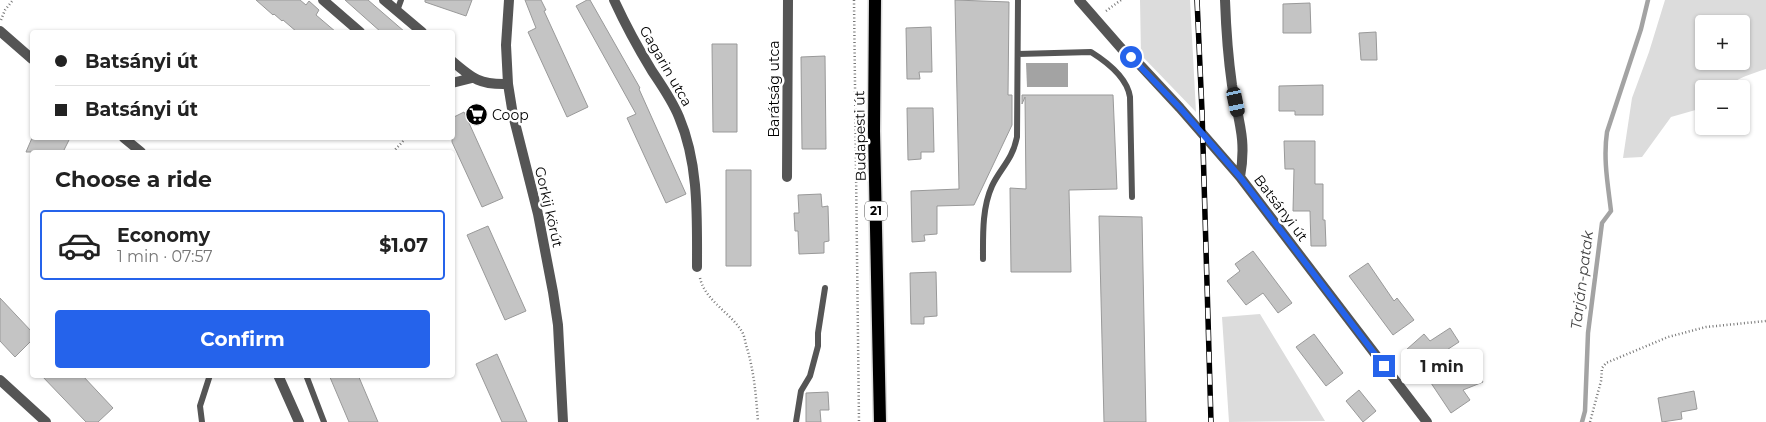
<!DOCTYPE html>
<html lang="en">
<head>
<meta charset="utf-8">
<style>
  body { margin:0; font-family:Montserrat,sans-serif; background:#f2f2f2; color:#222; height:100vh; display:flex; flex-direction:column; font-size:19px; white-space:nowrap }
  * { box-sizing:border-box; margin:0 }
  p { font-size:16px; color:#767676 }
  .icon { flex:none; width:28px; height:28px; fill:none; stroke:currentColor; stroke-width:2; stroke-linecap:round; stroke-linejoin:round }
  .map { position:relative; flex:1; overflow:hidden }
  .details { position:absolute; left:30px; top:150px; width:425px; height:228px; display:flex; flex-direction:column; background:#fff; border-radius:5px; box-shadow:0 1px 4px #0004 }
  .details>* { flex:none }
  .guide { position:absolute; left:30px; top:30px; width:425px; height:110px; border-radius:5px; box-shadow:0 1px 4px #0004; display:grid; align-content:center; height:110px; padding:0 25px; background:#fff }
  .buttons { position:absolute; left:1695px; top:15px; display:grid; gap:10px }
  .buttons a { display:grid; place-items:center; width:55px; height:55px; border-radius:5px; background:#fff; box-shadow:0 1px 4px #0004; font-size:25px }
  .end { position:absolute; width:22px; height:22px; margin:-11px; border:6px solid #2563eb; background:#fff; box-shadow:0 0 0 2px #fff }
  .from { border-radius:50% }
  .bubble { position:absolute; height:35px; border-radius:5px; background:#fff; box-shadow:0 1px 4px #0004; font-size:16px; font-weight:700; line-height:35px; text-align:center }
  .car { position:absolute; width:15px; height:30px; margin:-15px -8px; border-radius:6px; box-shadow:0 0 4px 1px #0007; background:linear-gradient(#222 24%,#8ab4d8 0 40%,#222 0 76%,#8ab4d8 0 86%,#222 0) }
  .guide b { display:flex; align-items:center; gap:18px; height:48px; font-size:19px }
  .guide b+b { border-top:1px solid #e0e0e0 }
  .guide i { width:12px; height:12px; background:#222 }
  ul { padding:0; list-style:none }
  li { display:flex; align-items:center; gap:15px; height:70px; margin:0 10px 8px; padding:0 15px; border:2px solid transparent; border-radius:5px }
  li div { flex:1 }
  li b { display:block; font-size:19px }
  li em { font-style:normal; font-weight:700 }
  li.on { border-color:#2563eb }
  li>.icon { width:45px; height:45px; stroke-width:1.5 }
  h2 { padding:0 25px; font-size:22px; line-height:60px }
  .button { display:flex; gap:10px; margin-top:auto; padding:10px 25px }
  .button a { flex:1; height:58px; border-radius:5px; background:#2563eb; color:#fff; font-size:20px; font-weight:700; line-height:58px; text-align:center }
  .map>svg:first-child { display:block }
  .green { fill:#dcdcdc; fill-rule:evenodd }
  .water { fill:#a3a3a3 }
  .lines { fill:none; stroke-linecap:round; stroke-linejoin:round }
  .stream { stroke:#a3a3a3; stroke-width:4.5 }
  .building { fill:#c4c4c4; stroke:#999 }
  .primary-casing { stroke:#dbdbdb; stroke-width:15 }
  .path { stroke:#777; stroke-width:2.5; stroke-dasharray:1 2.5; stroke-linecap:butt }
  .lane { stroke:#555; stroke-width:6 }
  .street { stroke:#555; stroke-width:10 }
  .primary { stroke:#000; stroke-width:12 }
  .rail-casing { stroke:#000; stroke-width:5.5 }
  .rail { stroke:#fff; stroke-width:4; stroke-dasharray:11; stroke-linecap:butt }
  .route { stroke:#2563eb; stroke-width:6 }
  .labels { text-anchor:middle; stroke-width:5; stroke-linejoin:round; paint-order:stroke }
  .shield { fill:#fff; stroke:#4c4c4c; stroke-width:1 }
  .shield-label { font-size:12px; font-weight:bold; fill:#000 }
  .street-label { font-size:14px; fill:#000; stroke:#fff }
  .poi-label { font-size:14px; fill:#000; stroke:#fff; text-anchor:start }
  .water-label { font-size:15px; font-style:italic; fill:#444; stroke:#fff }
</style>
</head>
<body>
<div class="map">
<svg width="1766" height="422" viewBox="0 0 1766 422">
  <rect width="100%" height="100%" fill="#fff"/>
  <!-- green -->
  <path class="green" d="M 1140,0 L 1190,0 L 1196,112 L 1141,55 Z
    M 1665,0 L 1766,0 L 1766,69 C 1751,74 1736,78 1725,89 L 1704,89 L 1704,107 L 1699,109 L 1671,117 L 1642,157 L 1623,158 L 1632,98 L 1649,52 ZM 1704,24 L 1741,24 L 1741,61 L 1704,61 Z
    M 1260,314 L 1325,421 L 1229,422 L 1222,317 Z"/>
  <!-- water -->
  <path class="water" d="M 1026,63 L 1068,63 L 1068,87 L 1027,87 Z"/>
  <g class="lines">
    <!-- stream -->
    <path class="stream" d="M 1582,422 L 1585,411 L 1588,333 L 1602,223 L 1611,211 C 1608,185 1603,159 1607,132 L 1641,29 L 1648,0"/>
  </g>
  <!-- building -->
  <path class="building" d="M 256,0 L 300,0 L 306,5 L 309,1 L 319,10 L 316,15 L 336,32 L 297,32 L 283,20 L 282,21 L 274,14 L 273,15 Z
    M 345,0 L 368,0 L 405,32 L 381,32 Z
    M 425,0 L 472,0 L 466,16 L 425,2 Z
    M 525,0 L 541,0 L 546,10 L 544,11 L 588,107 L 567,117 L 528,32 L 536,28 Z
    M 587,0 L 590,0 L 640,88 L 639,89 L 686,194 L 666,203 L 627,118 L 636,114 L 576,6 Z
    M 955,0 L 1009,2 L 1008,95 L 1012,95 L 1012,125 L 974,205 L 937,206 L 937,234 L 924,235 L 925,241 L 912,242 L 911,191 L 959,189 Z
    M 1310,3 L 1311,33 L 1283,33 L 1283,4 Z
    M 931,27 L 932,72 L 919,72 L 920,79 L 907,79 L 906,28 Z
    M 1376,32 L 1377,60 L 1361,60 L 1359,33 Z
    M 712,44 L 737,44 L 737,132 L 713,132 Z
    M 825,56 L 826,149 L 802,149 L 801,57 Z
    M 1323,85 L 1323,115 L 1295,115 L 1295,111 L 1279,111 L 1279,86 Z
    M 1022,95 L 1113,95 L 1117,189 L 1069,190 L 1071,272 L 1011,272 L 1010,188 L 1026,189 L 1025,97 L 1022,104 Z
    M 907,108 L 933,108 L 934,152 L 921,152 L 921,159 L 908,160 Z
    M 464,112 L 503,198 L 482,207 L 452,142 L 452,118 Z
    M 32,138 L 70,138 L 63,152 L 26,152 Z
    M 1284,141 L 1315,141 L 1315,184 L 1323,184 L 1323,220 L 1325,220 L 1326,246 L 1311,246 L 1310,211 L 1293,211 L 1294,169 L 1285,169 Z
    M 726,170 L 751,170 L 751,266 L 726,266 Z
    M 821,194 L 822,207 L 828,206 L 829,241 L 824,242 L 824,253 L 799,254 L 798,231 L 795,231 L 794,213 L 799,213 L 798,195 Z
    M 1099,216 L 1142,217 L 1146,422 L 1104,422 Z
    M 488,226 L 526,311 L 505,320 L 467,235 Z
    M 1253,251 L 1292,303 L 1278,313 L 1263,293 L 1246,305 L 1227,281 L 1240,271 L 1235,264 Z
    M 1368,263 L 1394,301 L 1397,298 L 1414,320 L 1393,335 L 1349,276 Z
    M 936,272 L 937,316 L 924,317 L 924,324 L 911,324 L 910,273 Z
    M 0,298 L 32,332 L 32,340 L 15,357 L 0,341 Z
    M 1450,328 L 1459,342 L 1439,355 L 1454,377 L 1474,368 L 1483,382 L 1463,390 L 1470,400 L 1451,413 L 1429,380 L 1406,350 L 1424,334 L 1430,341 Z
    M 1314,334 L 1343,373 L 1326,386 L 1296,347 Z
    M 497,354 L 516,397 L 527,422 L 502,422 L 476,364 Z
    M 41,375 L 82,375 L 113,408 L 98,422 L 86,422 Z
    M 329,375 L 358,375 L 378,422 L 349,422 Z
    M 1359,390 L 1376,411 L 1363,422 L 1346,401 Z
    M 1694,391 L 1697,409 L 1681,412 L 1682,419 L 1662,422 L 1658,398 Z
    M 828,392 L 829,410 L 820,410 L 821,422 L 806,422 L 806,393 Z"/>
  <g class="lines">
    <defs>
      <path id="primary" d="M 875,0 L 874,131 L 880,422"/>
    </defs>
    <!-- primary casing -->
    <use href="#primary" class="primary-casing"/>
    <!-- path -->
    <path class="path" d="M 854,0 L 859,422
      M 1106,11 L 1121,0
      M 1,20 L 5,10 L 13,0
      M 393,152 L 406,138
      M 700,278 C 705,300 729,312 741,330 C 744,334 745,340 746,345 C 754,370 756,395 758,422
      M 1590,422 L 1601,381 L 1602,368 L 1606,363 L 1668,337 L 1706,327 L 1766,321"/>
    <!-- lane -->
    <path class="lane" d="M 397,11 L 401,0
      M 1018,54 L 1091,52 C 1107,62 1127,77 1130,97 L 1132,197
      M 983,259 C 983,235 982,208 992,186 C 1001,167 1012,161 1017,137 L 1018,0
      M 306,375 L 324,422
      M 202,422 L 200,406 L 210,375
      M 796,422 L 801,391 L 810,376 L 818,346 L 818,333 L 825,288"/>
    <!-- street -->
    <path class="street" d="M 323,0 L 360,32
      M 384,0 L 422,32
      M 509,0 L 506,45 L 508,84 L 513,115 L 538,214 L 553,292 L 558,325 L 563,422
      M 614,0 C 625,24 638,48 652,71 C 662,86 672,100 679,117 C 699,164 697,217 697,267
      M 1079,0 L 1121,48 L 1141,66 L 1180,108 L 1240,177 L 1427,422
      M 1225,0 C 1226,28 1228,57 1232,85 C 1238,120 1247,139 1240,177
      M 0,31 L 32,59
      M 452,61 C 473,79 480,85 508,84
      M 452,83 L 472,78
      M 124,138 L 141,152
      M 787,177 L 788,0
      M 278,375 L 299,422
      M 0,380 L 46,422"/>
    <!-- primary -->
    <use href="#primary" class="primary"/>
    <defs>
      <path id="rail" d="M 1197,0 L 1202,111 L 1211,422"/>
    </defs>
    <!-- rail casing -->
    <use href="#rail" class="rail-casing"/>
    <!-- rail -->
    <use href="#rail" class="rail"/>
  </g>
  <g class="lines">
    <!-- route -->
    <path class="route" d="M 1131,57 L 1180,108 L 1240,177 L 1384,366"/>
  </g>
  <!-- icons -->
  <defs>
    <symbol id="supermarket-disc" viewBox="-11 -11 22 22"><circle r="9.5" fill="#000" stroke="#fff"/><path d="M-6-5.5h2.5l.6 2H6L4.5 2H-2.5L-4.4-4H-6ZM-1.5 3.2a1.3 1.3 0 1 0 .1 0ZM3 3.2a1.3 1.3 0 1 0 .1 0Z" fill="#fff"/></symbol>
  </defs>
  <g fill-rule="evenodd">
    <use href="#supermarket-disc" x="464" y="102" width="25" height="25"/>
  </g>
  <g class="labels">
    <!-- shield labels -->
    <rect class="shield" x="865" y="201.5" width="22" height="19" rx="4"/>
    <g class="shield-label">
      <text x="876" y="215">21</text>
    </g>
    <!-- street labels -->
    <g class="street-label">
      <text transform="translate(666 66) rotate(60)" y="5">Gagarin utca</text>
      <text transform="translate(774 89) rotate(-90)" y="5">Barátság utca</text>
      <text transform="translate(860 136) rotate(-91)" y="5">Budapesti út</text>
      <text transform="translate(549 207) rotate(77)" y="5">Gorkij körút</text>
      <text transform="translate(1281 208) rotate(53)" y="5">Batsányi út</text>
    </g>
    <!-- poi labels -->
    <g class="poi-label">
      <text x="492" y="120">Coop</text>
    </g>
    <!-- water labels -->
    <g class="water-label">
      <text transform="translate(1582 280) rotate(-83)" y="5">Tarján-patak</text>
    </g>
  </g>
</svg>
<div class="buttons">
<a>+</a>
<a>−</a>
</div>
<i class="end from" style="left:1131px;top:57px"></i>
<i class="end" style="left:1384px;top:366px"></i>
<div class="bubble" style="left:1401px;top:349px;width:82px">1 min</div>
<i class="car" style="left:1236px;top:102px;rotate:168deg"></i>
<div class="guide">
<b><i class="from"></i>Batsányi út</b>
<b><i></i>Batsányi út</b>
</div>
<section class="details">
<h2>Choose a ride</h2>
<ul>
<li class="on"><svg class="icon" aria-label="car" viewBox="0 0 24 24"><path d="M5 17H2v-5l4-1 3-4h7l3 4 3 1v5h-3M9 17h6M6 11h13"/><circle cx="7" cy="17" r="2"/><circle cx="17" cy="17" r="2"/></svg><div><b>Economy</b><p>1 min · 07:57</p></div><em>$1.07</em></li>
</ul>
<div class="button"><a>Confirm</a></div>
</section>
</div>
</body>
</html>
